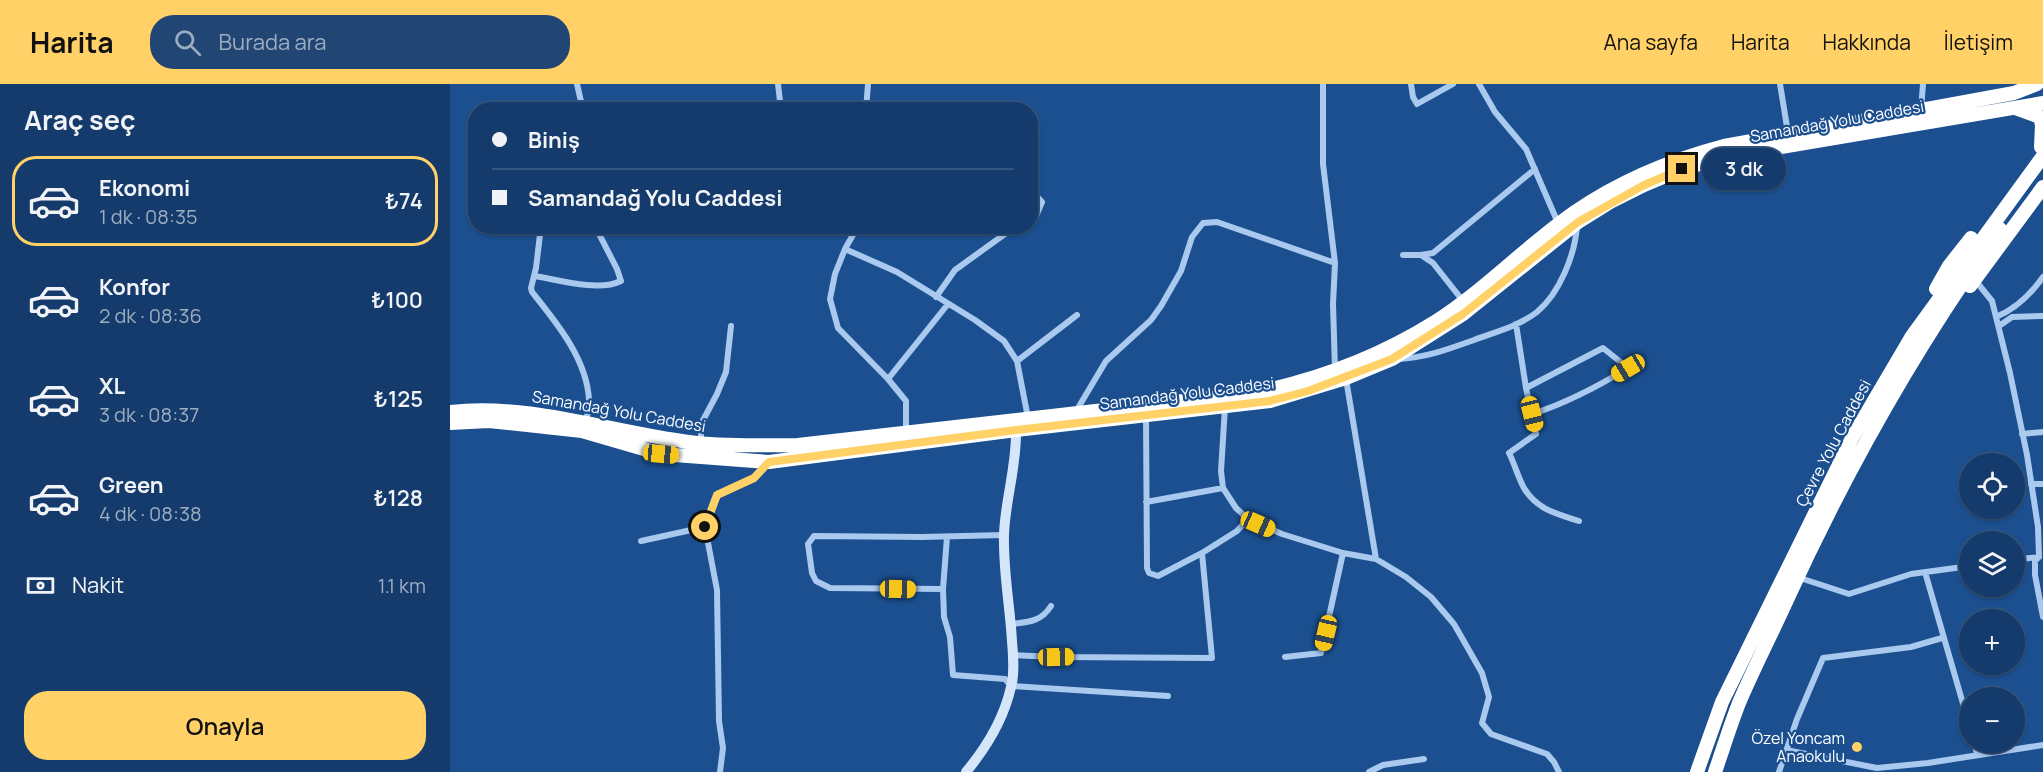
<!DOCTYPE html>
<html lang="tr">
<head>
<meta charset="utf-8">
<style>
  body { margin:0; font-family:Manrope,sans-serif; background:#214673; color:#f1f3f6; height:100vh; display:flex; flex-direction:column; font-size:22px; white-space:nowrap }
  * { box-sizing:border-box; margin:0 }
  p { font-size:20px; color:#9dadc1 }
  .icon { flex:none; width:33px; height:33px; fill:none; stroke:currentColor; stroke-width:2; stroke-linecap:round; stroke-linejoin:round }
  .map { position:relative; flex:1; overflow:hidden }
  .drawer { display:flex; flex-direction:column; background:#143b6b; width:450px }
  .drawer>* { flex:none }
  .hud { position:absolute; left:18px; top:18px; width:570px; height:132px; border-radius:24px; box-shadow:0 2px 4px #0004,0 0 0 2px #33557e; display:grid; align-content:center; height:132px; padding:0 24px; background:#143b6b }
  .tools { position:absolute; left:1509px; top:369px; display:grid; gap:12px }
  .tools a { display:grid; place-items:center; width:66px; height:66px; border-radius:50%; background:#143b6b; box-shadow:0 2px 4px #0004,0 0 0 2px #33557e; font-size:30px }
  .end { position:absolute; width:27px; height:27px; margin:-14px; border:8px solid #ffd166; background:#111; box-shadow:0 0 0 3px #111 }
  .from { border-radius:50% }
  .bubble { position:absolute; height:42px; border-radius:21px; background:#143b6b; box-shadow:0 2px 4px #0004,0 0 0 2px #33557e; font-size:20px; font-weight:600; line-height:42px; text-align:center }
  .car { position:absolute; width:18px; height:36px; margin:-18px -9px; border-radius:8px; box-shadow:0 0 4px 2px #0007; background:linear-gradient(#f5c518 24%,#345 0 40%,#f5c518 0 76%,#345 0 86%,#f5c518 0) }
  .hud b { display:flex; align-items:center; gap:21px; height:57px; font-size:22px }
  .hud b+b { border-top:2px solid #33557e }
  .hud i { width:15px; height:15px; background:#f1f3f6 }
  ul { padding:0; list-style:none }
  li { display:flex; align-items:center; gap:18px; height:90px; margin:0 12px 9px; padding:0 12px; border:3px solid transparent; border-radius:24px }
  li div { flex:1 }
  li b { display:block; font-size:22px }
  li em { font-style:normal; font-weight:600 }
  li.on { border-color:#ffd166 }
  li>.icon { width:54px; height:54px; stroke-width:1.5 }
  h2 { padding:0 24px; font-size:27px; line-height:72px }
  .pay { display:flex; align-items:center; gap:15px; height:66px; padding:0 24px; font-size:22px }
  .pay p { margin-inline-start:auto }
  .action { display:flex; gap:12px; margin-top:auto; padding:12px 24px }
  .action a { flex:1; height:69px; border-radius:24px; background:#ffd166; color:#111; font-size:24px; font-weight:600; line-height:69px; text-align:center }
  header { display:flex; align-items:center; gap:36px; box-sizing:border-box; height:84px; padding:0 30px; background:#ffd166; color:#111 }
  header strong { font-size:28px }
  nav { display:flex; gap:33px; margin-inline-start:auto; font-size:21px }
  .search { width:420px; height:54px; background:#214673; display:flex; align-items:center; gap:15px; box-sizing:border-box; padding:0 21px; border-radius:24px; color:#9dadc1; font-size:22px }
  main { display:flex; flex:1; min-height:0 }
  .map>svg:first-child { display:block }
  .lines { fill:none; stroke-linecap:round; stroke-linejoin:round }
  .street { stroke:#a9c9ee; stroke-width:6 }
  .secondary { stroke:#d6e6fa; stroke-width:10 }
  .highway { stroke:#fff; stroke-width:14 }
  .route { stroke:#ffd166; stroke-width:8 }
  .poi-dot { fill:#ffd166; stroke:#1b4f8f; stroke-width:2 }
  .labels { text-anchor:middle; stroke-width:4.5; stroke-linejoin:round; paint-order:stroke }
  .street-label { font-size:16px; fill:#fff; stroke:#1b4f8f }
  .poi-label { font-size:16px; fill:#fff; stroke:#1b4f8f; text-anchor:end }
</style>
</head>
<body>
<header>
<strong>Harita</strong>
<div class="search"><svg class="icon" aria-label="search" viewBox="0 0 24 24"><circle cx="10" cy="10" r="6"/><path d="M15 15l6 6"/></svg>Burada ara</div>
<nav><a>Ana sayfa</a><a>Harita</a><a>Hakkında</a><a>İletişim</a></nav>
</header>
<main>
<section class="drawer">
<h2>Araç seç</h2>
<ul>
<li class="on"><svg class="icon" aria-label="car" viewBox="0 0 24 24"><path d="M5 17H2v-5l4-1 3-4h7l3 4 3 1v5h-3M9 17h6M6 11h13"/><circle cx="7" cy="17" r="2"/><circle cx="17" cy="17" r="2"/></svg><div><b>Ekonomi</b><p>1 dk · 08:35</p></div><em>₺74</em></li>
<li><svg class="icon" aria-label="car" viewBox="0 0 24 24"><path d="M5 17H2v-5l4-1 3-4h7l3 4 3 1v5h-3M9 17h6M6 11h13"/><circle cx="7" cy="17" r="2"/><circle cx="17" cy="17" r="2"/></svg><div><b>Konfor</b><p>2 dk · 08:36</p></div><em>₺100</em></li>
<li><svg class="icon" aria-label="car" viewBox="0 0 24 24"><path d="M5 17H2v-5l4-1 3-4h7l3 4 3 1v5h-3M9 17h6M6 11h13"/><circle cx="7" cy="17" r="2"/><circle cx="17" cy="17" r="2"/></svg><div><b>XL</b><p>3 dk · 08:37</p></div><em>₺125</em></li>
<li><svg class="icon" aria-label="car" viewBox="0 0 24 24"><path d="M5 17H2v-5l4-1 3-4h7l3 4 3 1v5h-3M9 17h6M6 11h13"/><circle cx="7" cy="17" r="2"/><circle cx="17" cy="17" r="2"/></svg><div><b>Green</b><p>4 dk · 08:38</p></div><em>₺128</em></li>
</ul>
<div class="pay"><svg class="icon" aria-label="cash" viewBox="0 0 24 24"><path d="M3 7h18v10H3z"/><circle cx="12" cy="12" r="2"/></svg>Nakit<p>1.1 km</p></div>
<div class="action"><a>Onayla</a></div>
</section>
<div class="map">
<svg width="1593" height="688" viewBox="0 0 1593 688">
  <rect width="100%" height="100%" fill="#1b4f8f"/>
  <g class="lines">
    <!-- street -->
    <path class="street" d="M 127,0 L 133,26
      M 328,0 L 331,26
      M 873,0 L 873,80 L 885,179 L 883,220 L 885,286
      M 961,0 L 963,13 L 967,20 L 1003,0
      M 1029,0 L 1045,28 L 1076,65 L 1108,139
      M 1330,0 L 1338,49
      M 416,26 L 418,0
      M 1471,26 L 1473,0
      M 580,105 L 592,118 L 586,132 L 580,135
      M 91,142 L 86,184 L 81,204 L 82,208 C 106,238 137,275 139,316 C 139,323 137,332 136,339
      M 408,142 L 395,165 L 385,190 L 380,215 L 388,244 L 438,295 L 456,317 L 456,349
      M 395,165 L 447,188 L 525,236 L 554,257 L 567,277 L 578,334
      M 953,171 L 971,171 L 983,179 L 1013,217
      M 971,171 L 983,169 L 1085,85
      M 85,192 C 108,196 149,208 171,197 L 167,185 L 145,142
      M 1525,196 L 1542,217 L 1560,289 L 1577,371 L 1588,443 L 1589,473 L 1585,477 L 1585,491 L 1593,533
      M 486,213 L 505,186 L 566,142
      M 1546,233 C 1565,225 1581,210 1593,193
      M 1066,240 L 1076,304 L 1086,350 L 1059,369 C 1065,381 1068,393 1074,404 C 1086,425 1107,430 1129,437
      M 1549,242 L 1562,233 L 1593,232
      M 948,275 C 975,274 999,265 1024,256 C 1045,248 1069,242 1087,228 C 1110,209 1125,170 1127,142
      M 567,277 L 627,231
      M 438,295 L 498,220
      M 896,295 L 926,475
      M 1076,304 L 1153,264 L 1178,284 C 1147,303 1117,319 1082,330
      M 775,323 L 771,387 L 773,404 L 786,424 L 798,435 L 832,450 L 893,469 L 926,475 L 956,493 L 981,513 L 1004,540 L 1032,589 L 1039,613 L 1032,639 L 1041,650 L 1097,670 L 1104,678 L 1109,688
      M 625,329 L 656,277 L 701,236 L 711,222 L 731,187 L 742,153 L 753,139 L 767,138 L 885,179
      M 696,332 L 697,484 L 699,489 L 708,492 L 752,469
      M 1572,350 L 1593,348
      M 251,358 L 251,340 L 267,310 L 276,288 L 281,242
      M 1581,400 L 1593,400
      M 696,418 L 773,404
      M 497,453 L 493,505 L 494,533 L 500,553 L 503,591 L 555,595 L 561,602 L 718,612
      M 191,457 L 255,443
      M 1564,476 L 1589,473
      M 1475,488 L 1520,644
      M 1347,493 L 1399,510 L 1461,490 L 1520,482
      M 493,505 L 380,504 L 366,497 L 362,489 L 358,460 L 364,452 L 472,453 L 554,451
      M 561,540 C 578,538 591,538 601,522
      M 563,571 L 606,573 L 762,574 L 752,469 L 787,447 L 798,435
      M 835,573 L 871,569 L 893,469
      M 1524,658 L 1527,670
      M 1336,666 L 1427,684 L 1478,679 L 1593,661
      M 270,688 L 273,664 L 269,637 L 267,506 L 255,443 L 267,411 L 304,394 L 318,380
      M 919,688 L 933,681 L 974,675
      M 1329,688 L 1347,635 L 1373,574 L 1461,563 L 1492,554"/>
    <!-- secondary -->
    <path class="secondary" d="M 516,688 C 536,664 554,634 561,603 C 565,589 563,571 562,557 C 560,522 553,487 554,451 C 555,416 567,382 566,346"/>
    <!-- highway -->
    <path class="highway" d="M 1565,24 L 1590,33 L 1592,41 L 1591,63
      M 1520,202 L 1593,103
      M 1486,205 L 1499,182 L 1521,154
      M 0,328 C 81,319 159,348 239,358 C 275,363 312,361 348,361 L 803,309 C 868,296 929,273 985,238 C 1035,206 1076,162 1125,128 C 1170,97 1221,76 1274,62 L 1564,9 L 1587,0
      M 0,339 L 39,337 L 132,347 L 211,370 L 319,378 L 566,346 L 820,317 L 896,294 L 942,275 L 1013,230 L 1128,138 L 1160,118 L 1194,101 L 1232,85 L 1278,72 L 1331,63 L 1593,19
      M 1247,688 L 1272,618 L 1402,354 L 1462,252 L 1593,72
      M 1265,688 C 1273,665 1280,642 1289,619 C 1303,586 1320,553 1335,520 C 1395,388 1466,262 1550,145"/>
  </g>
  <g class="lines">
    <!-- route -->
    <path class="route" d="M 255,443 L 267,411 L 304,394 L 319,378 L 566,346 L 820,317 L 858,307 L 942,275 L 1013,230 L 1128,138 L 1194,101 L 1232,85"/>
  </g>
  <!-- markers -->
  <circle class="poi-dot" cx="1407" cy="663" r="6"/>
  <g class="labels">
    <!-- street labels -->
    <g class="street-label">
      <text transform="translate(1387 37) rotate(-10)" y="6">Samandağ Yolu Caddesi</text>
      <text transform="translate(737 309) rotate(-7)" y="6">Samandağ Yolu Caddesi</text>
      <text transform="translate(169 327) rotate(10)" y="6">Samandağ Yolu Caddesi</text>
      <text transform="translate(1383 359) rotate(-62)" y="6">Çevre Yolu Caddesi</text>
    </g>
    <!-- poi labels -->
    <g class="poi-label">
      <text x="1395" y="660">Özel Yoncam<tspan x="1395" dy="18">Anaokulu</tspan></text>
    </g>
  </g>
</svg>
<div class="tools">
<a><svg class="icon" aria-label="locate" viewBox="0 0 24 24"><circle cx="12" cy="12" r="6"/><path d="M12 2v4M12 18v4M2 12h4M18 12h4"/></svg></a>
<a><svg class="icon" aria-label="layers" viewBox="0 0 24 24"><path d="M12 4l9 5-9 5-9-5zM3 14l9 5 9-5"/></svg></a>
<a>+</a>
<a>−</a>
</div>
<i class="end from" style="left:255px;top:443px"></i>
<i class="end" style="left:1232px;top:85px"></i>
<div class="bubble" style="left:1252px;top:64px;width:84px">3 dk</div>
<i class="car" style="left:1178px;top:284px;rotate:239deg"></i>
<i class="car" style="left:1082px;top:330px;rotate:166deg"></i>
<i class="car" style="left:211px;top:370px;rotate:95deg"></i>
<i class="car" style="left:808px;top:440px;rotate:114deg"></i>
<i class="car" style="left:448px;top:505px;rotate:91deg"></i>
<i class="car" style="left:876px;top:549px;rotate:193deg"></i>
<i class="car" style="left:606px;top:573px;rotate:89deg"></i>
<div class="hud">
<b><i class="from"></i>Biniş</b>
<b><i></i>Samandağ Yolu Caddesi</b>
</div>
</div>
</main>
</body>
</html>
